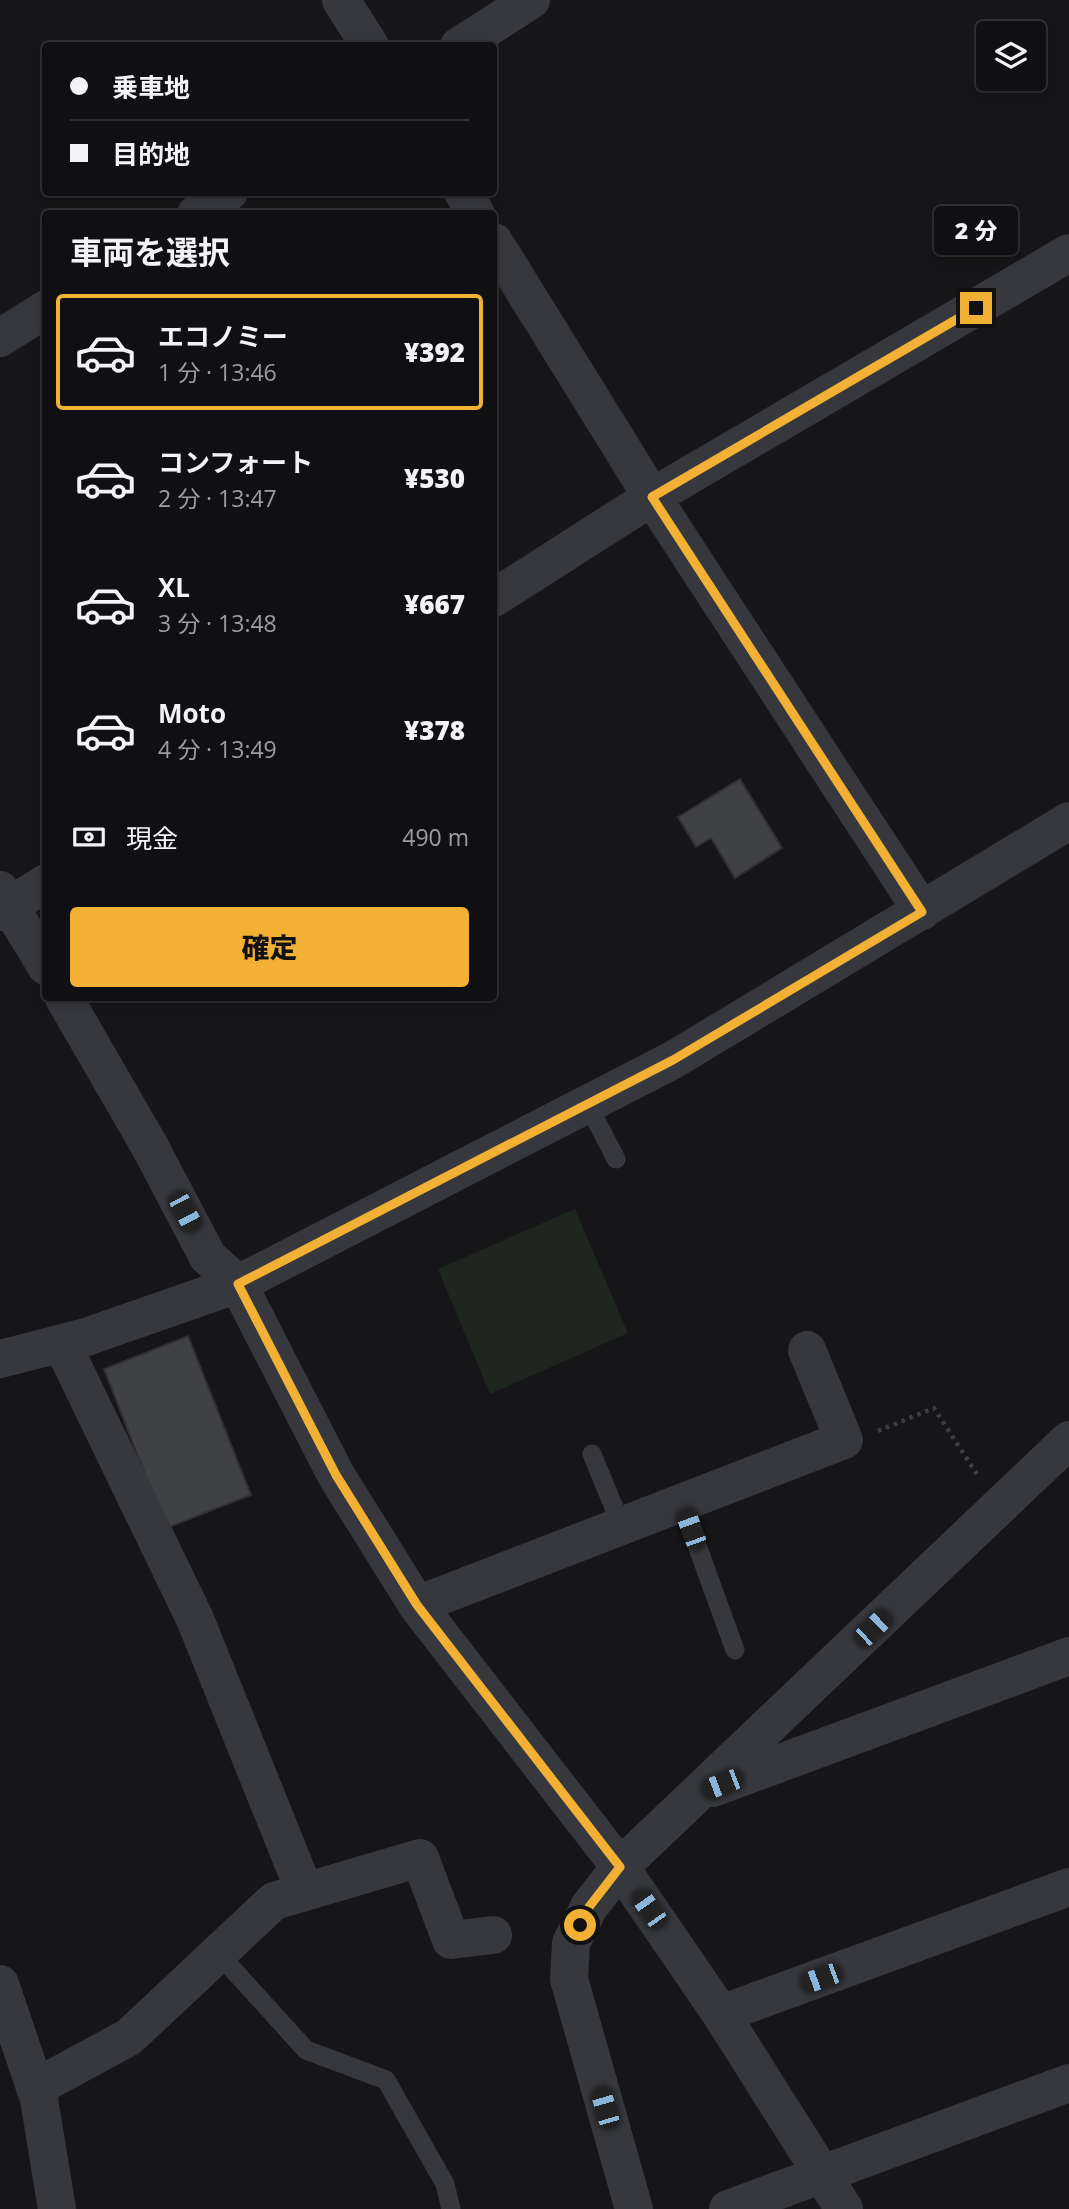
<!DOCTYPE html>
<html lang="ja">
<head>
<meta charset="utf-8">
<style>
  body { margin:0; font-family:"Open Sans","Noto Sans JP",sans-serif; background:#1e1e20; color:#f1f3f6; height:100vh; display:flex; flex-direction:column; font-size:26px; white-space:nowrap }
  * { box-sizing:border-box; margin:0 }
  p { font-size:23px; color:#9c9d9f }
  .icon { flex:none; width:38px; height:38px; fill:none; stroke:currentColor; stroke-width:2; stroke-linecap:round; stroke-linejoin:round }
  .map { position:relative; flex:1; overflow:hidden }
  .side { position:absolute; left:42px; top:210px; width:455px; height:791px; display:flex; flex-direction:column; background:#101012; border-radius:7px; box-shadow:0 4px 10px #0003,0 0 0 2px #303032 }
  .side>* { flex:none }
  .hud { position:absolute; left:42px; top:42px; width:455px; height:154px; border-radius:7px; box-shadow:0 4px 10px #0003,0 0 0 2px #303032; display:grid; align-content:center; height:154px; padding:0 28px; background:#101012 }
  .controls { position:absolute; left:976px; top:21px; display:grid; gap:14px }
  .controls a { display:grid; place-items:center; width:70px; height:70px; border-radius:7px; background:#101012; box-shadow:0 4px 10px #0003,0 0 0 2px #303032; font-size:35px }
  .end { position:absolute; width:32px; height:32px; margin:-16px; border:9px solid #f2b134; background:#111; box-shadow:0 0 0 4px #111 }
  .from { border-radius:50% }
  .bubble { position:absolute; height:49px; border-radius:7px; background:#101012; box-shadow:0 4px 10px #0003,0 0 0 2px #303032; font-size:23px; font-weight:800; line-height:49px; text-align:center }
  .car { position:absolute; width:21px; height:42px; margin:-21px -10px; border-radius:9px; box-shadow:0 0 5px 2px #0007; background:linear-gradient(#222 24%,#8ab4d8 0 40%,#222 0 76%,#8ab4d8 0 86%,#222 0) }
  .hud b { display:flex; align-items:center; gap:24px; height:66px; font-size:26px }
  .hud b+b { border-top:2px solid #303032 }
  .hud i { width:18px; height:18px; background:#f1f3f6 }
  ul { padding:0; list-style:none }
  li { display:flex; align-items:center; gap:21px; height:116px; margin:0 14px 10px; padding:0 14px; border:4px solid transparent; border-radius:7px }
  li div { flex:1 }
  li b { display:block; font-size:26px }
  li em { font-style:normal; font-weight:800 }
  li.selected { border-color:#f2b134 }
  li>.icon { width:63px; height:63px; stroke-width:1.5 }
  h2 { padding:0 28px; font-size:32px; line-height:84px }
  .pay { display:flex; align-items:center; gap:18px; height:77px; padding:0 28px; font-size:26px }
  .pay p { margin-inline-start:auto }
  .button { display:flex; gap:14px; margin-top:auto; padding:14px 28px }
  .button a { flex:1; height:80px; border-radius:7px; background:#f2b134; color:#111; font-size:28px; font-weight:800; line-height:80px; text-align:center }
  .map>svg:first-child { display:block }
  .green { fill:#1e261f }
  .building { fill:#404145; stroke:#303034; stroke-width:2 }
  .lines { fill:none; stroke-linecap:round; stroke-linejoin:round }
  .path { stroke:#3d3f44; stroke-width:4.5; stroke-dasharray:3.5 5; stroke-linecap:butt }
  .service { stroke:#37383d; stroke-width:19 }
  .minor { stroke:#37383d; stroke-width:38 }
  .tertiary { stroke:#37383d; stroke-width:38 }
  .route { stroke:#f2b134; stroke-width:9 }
</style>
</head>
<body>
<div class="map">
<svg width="1069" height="2209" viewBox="0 0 1069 2209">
  <rect width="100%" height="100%" fill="#161618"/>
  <!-- green -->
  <path class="green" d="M 575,1209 L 628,1333 L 490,1394 L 438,1269 Z"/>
  <!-- building -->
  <path class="building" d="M 740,779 L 782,848 L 735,878 L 711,838 L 696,847 L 678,817 Z
    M 188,1336 L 251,1495 L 166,1528 L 104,1369 Z"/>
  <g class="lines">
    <!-- path -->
    <path class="path" d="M 878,1431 L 934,1408 L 978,1476"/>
    <!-- service -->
    <path class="service" d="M 587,1103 L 616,1159
      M 592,1454 L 622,1527
      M 682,1504 L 735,1650
      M 218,1953 L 306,2050 L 386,2080 L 445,2184 L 451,2209"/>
    <!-- minor -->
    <path class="minor" d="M 341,0 L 370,46
      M 459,46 L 531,0
      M 463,192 L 476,214
      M 196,214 L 229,192
      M 494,242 L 652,497 L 922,911
      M 0,338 L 46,309
      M 494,598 L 652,497 L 1069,253
      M 0,890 L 46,966
      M 0,912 L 46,883
      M 64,998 L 149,1145 L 208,1257 L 238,1284 L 336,1475 L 417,1605 L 620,1867 L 721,2014 L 844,2209
      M 62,1344 L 195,1619 L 304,1890
      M 417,1605 L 844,1440 L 807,1350
      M 713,1788 L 1069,1656
      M 0,1984 L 39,2099 L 57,2209
      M 721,2014 L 1069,1887
      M 35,2088 L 129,2037 L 274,1901 L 420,1858 L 451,1940 L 493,1935
      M 634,2209 L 569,1979 L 571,1943 L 589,1907 L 620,1867 L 1069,1440
      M 728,2209 L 1069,2083"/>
    <!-- tertiary -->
    <path class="tertiary" d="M 0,1359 L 86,1337 L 238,1284 L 673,1060 L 1069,821"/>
  </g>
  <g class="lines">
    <!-- route -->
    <path class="route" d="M 580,1925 L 589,1907 L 620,1867 L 417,1605 L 336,1475 L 238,1284 L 673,1060 L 922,912 L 652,497 L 976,308"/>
  </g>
</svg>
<div class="controls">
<a><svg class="icon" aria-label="layers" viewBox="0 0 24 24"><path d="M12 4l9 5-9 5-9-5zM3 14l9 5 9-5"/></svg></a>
</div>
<i class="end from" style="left:580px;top:1925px"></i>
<i class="end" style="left:976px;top:308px"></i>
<div class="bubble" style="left:934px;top:206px;width:84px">2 分</div>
<i class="car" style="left:185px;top:1212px;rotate:152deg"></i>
<i class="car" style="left:691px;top:1529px;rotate:340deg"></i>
<i class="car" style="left:873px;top:1628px;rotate:46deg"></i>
<i class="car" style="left:722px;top:1784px;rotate:249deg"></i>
<i class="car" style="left:649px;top:1909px;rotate:325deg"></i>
<i class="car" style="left:821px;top:1978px;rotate:250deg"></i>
<i class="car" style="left:605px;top:2108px;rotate:344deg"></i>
<div class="hud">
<b><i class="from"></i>乗車地</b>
<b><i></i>目的地</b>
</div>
<section class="side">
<h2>車両を選択</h2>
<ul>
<li class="selected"><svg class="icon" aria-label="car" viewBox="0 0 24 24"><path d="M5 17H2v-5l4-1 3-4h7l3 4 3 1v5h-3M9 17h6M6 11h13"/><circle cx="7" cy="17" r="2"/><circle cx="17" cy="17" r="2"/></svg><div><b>エコノミー</b><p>1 分 · 13:46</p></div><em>¥392</em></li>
<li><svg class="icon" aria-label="car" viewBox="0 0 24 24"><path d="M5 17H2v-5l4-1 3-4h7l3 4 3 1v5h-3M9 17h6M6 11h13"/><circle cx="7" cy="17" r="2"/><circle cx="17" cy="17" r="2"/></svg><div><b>コンフォート</b><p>2 分 · 13:47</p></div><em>¥530</em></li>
<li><svg class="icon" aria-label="car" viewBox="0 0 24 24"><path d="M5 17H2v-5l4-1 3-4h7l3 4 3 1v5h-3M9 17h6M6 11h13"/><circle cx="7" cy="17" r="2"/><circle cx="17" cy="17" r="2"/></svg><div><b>XL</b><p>3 分 · 13:48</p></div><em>¥667</em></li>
<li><svg class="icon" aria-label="car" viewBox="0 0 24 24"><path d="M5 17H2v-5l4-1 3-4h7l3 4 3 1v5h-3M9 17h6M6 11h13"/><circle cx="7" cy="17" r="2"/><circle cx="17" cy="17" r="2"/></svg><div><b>Moto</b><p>4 分 · 13:49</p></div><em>¥378</em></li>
</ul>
<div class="pay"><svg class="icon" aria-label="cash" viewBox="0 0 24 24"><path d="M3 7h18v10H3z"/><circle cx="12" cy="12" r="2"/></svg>現金<p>490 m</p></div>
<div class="button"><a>確定</a></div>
</section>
</div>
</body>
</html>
